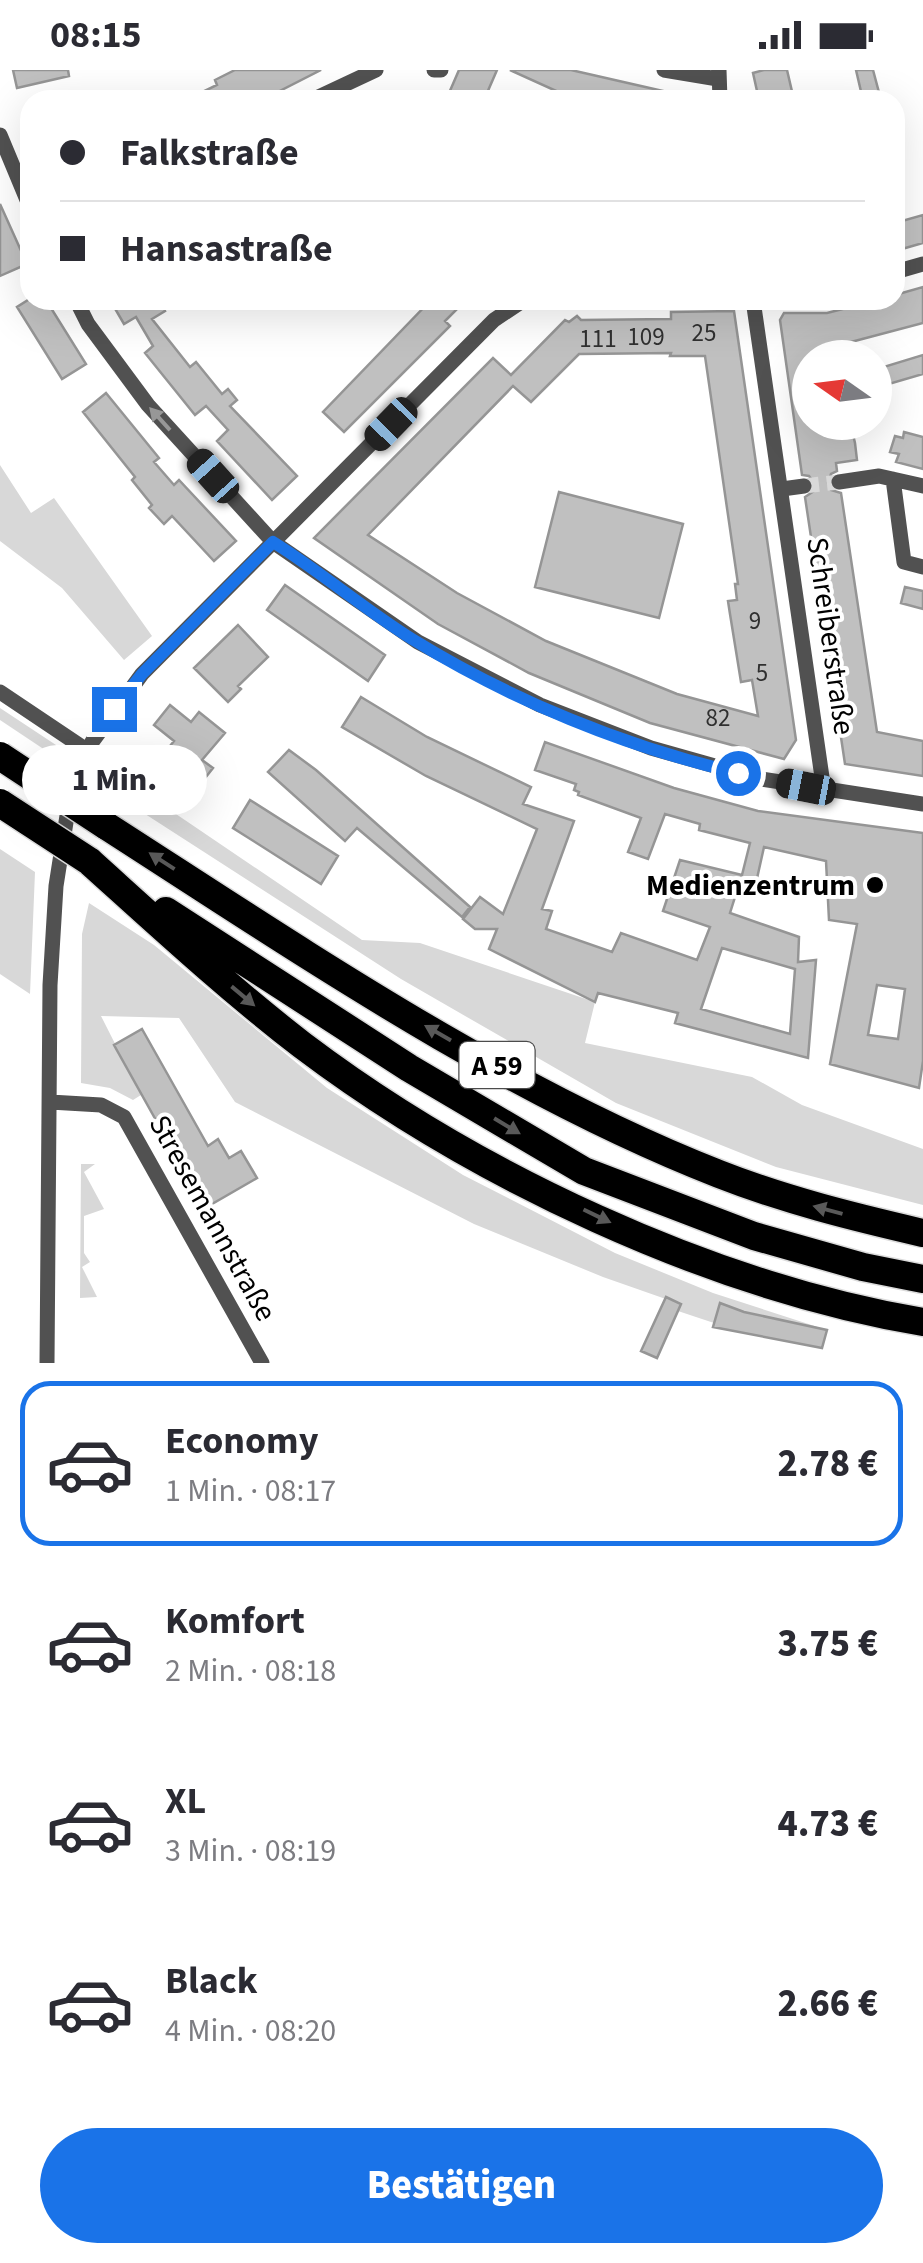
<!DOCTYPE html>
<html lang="de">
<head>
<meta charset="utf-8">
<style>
  body { margin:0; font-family:"Source Sans 3",sans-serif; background:#f2f2f3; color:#2b2b33; height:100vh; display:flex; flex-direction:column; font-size:38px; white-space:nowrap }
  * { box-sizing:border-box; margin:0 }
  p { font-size:32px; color:#7c7c81 }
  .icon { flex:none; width:55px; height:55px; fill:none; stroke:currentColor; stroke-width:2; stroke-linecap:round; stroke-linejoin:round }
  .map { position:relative; height:1293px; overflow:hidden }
  .details { display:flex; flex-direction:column; background:#fff; flex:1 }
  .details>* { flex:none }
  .guide { position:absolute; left:20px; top:20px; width:885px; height:220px; border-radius:30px; box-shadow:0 10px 40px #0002; display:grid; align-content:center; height:220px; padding:0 40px; background:#fff }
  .needle { width:65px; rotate:284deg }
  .tools { position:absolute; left:792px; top:270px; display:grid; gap:20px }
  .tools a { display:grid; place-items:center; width:100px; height:100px; border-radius:50%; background:#fff; box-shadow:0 10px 40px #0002; font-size:50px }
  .end { position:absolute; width:45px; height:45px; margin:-22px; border:12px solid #1a73e8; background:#fff; box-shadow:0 0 0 5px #fff }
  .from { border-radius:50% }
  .bubble { position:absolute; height:70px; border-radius:35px; background:#fff; box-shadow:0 10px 40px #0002; font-size:32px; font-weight:800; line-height:70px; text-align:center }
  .car { position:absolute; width:30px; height:60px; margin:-30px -15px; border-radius:12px; box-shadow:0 0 8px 2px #0007; background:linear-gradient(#222 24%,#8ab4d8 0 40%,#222 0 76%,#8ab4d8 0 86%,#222 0) }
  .guide b { display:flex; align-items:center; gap:35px; height:95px; font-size:38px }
  .guide b+b { border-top:2px solid #e1e1e2 }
  .guide i { width:25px; height:25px; background:#2b2b33 }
  ul { padding:18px 0 0; list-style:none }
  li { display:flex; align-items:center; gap:30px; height:165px; margin:0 20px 15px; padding:0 20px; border:5px solid transparent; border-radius:30px }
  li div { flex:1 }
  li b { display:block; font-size:38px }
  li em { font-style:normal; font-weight:800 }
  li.on { border-color:#1a73e8 }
  li>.icon { width:90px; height:90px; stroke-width:1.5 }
  .cta { display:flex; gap:20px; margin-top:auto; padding:20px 40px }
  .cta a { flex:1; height:115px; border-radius:60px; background:#1a73e8; color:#fff; font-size:40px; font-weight:800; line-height:115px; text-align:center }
  .status { display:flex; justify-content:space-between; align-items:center; height:70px; padding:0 50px; background:#fff; direction:ltr }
  .status svg { height:28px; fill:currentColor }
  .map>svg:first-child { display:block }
  .green { fill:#d8d8d8 }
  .building { fill:#c0c0c0; stroke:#959595; stroke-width:2.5; fill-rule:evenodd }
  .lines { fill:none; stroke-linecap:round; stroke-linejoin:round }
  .street-tunnel { stroke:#d9d9d9; stroke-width:15; stroke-dasharray:15 8; stroke-linecap:butt }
  .highway-casing { stroke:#dbdbdb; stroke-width:31 }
  .street { stroke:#515151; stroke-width:15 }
  .highway { stroke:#000; stroke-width:28 }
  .highway-bridge-casing { stroke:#dbdbdb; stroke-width:31; stroke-linecap:butt }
  .highway-bridge { stroke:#000; stroke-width:28 }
  .oneway { fill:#979797 }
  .oneway2 { fill:#595959 }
  .route { stroke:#1a73e8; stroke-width:12 }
  .poi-dot { fill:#000; stroke:#fff; stroke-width:4 }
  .labels { text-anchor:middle; stroke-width:8; stroke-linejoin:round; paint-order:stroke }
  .number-label { font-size:25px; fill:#303030 }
  .shield { fill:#fff; stroke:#4c4c4c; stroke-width:2.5 }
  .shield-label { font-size:28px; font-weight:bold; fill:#000 }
  .street-label { font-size:30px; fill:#000; stroke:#fff }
  .poi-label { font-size:30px; font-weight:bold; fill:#000; stroke:#fff; text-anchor:end }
</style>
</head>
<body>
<div class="status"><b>08:15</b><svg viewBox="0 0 49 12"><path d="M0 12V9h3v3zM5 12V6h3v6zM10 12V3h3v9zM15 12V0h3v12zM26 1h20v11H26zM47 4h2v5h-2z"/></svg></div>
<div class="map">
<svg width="923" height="1293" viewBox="0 0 923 1293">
  <rect width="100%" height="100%" fill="#fff"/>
  <!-- green -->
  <path class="green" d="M 0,395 L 31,443 L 54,428 L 152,566 L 124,590 L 62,518 L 0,471 Z
    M 0,638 L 56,675 L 60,690 L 0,650 Z
    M 117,704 L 362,870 L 420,873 L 595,932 L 585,973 L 752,1007 L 802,1035 L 923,1079 L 923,1135 L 776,1097 L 616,1033 L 401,909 L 111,722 Z
    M 0,779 L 35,802 L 30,924 L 0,904 Z
    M 89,833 L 154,875 L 327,1018 L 463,1105 L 615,1183 L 713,1223 L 827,1260 L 749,1243 L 720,1234 L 714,1253 L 678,1241 L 680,1234 L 603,1207 L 474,1154 L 235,1032 L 179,948 L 101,946 L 141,1025 L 133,1030 L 110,1018 L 81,1013 L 82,864 Z
    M 81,1094 L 95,1094 L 84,1102 L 104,1139 L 84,1146 L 84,1183 L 90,1192 L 82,1197 L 97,1227 L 80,1228 Z"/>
  <!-- building -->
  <path class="building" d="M 13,0 L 68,0 L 69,6 L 17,18 Z
    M 235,0 L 321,0 L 262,30 L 186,30 L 217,15 L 215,10 Z
    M 459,0 L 497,0 L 484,30 L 446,30 Z
    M 510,0 L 571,0 L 676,24 L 675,30 L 576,30 Z
    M 764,0 L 787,0 L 794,30 L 759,30 L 753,3 Z
    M 856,0 L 873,0 L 881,30 L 863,30 Z
    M 0,134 L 27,194 L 0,206 Z
    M 923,145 L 923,173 L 895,181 L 895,153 Z
    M 923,217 L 923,253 L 817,281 L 818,288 L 810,288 L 810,352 L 850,352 L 855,373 L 857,390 L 836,393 L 837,401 L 831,404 L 828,413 L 831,420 L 841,423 L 877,662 L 923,671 L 923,706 L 845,694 L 805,427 L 814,421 L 815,414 L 809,406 L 802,405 L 780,250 L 784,243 L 827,243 L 878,230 L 895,230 L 895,225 Z
    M 28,230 L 46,230 L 86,294 L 62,309 L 17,237 Z
    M 110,230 L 159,230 L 165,241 L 152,249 L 190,297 L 196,292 L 222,324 L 228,319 L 237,330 L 230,336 L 297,406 L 272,430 L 217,371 L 228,360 L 206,336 L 195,345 L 145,283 L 153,276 L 136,247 L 124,254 Z
    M 431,230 L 466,230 L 445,251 L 450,256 L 344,362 L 323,342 Z
    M 734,241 L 796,670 L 784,689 L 650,653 L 529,603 L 438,554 L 314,468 L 493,288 L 511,305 L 565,250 L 569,252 L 577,246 L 581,250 L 671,249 L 671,242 ZM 671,283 L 670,286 L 705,286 L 738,514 L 735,514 L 737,530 L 728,531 L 730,544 L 741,612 L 752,610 L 758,646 L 677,624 L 546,571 L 457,523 L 368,465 L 513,316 L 531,332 L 579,284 Z
    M 923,285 L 923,304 L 882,316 L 877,299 Z
    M 106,323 L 159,388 L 154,392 L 174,415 L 179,410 L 236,471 L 214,491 L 172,446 L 164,454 L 149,438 L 152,435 L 132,410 L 135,407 L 83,342 Z
    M 904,362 L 923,367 L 923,399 L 896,392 L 899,384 L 890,382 L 895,366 L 903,368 Z
    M 559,422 L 683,454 L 659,548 L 535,517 Z
    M 285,515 L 385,585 L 368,611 L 267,540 Z
    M 905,517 L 923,521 L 923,539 L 901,533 Z
    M 238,555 L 268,587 L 238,616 L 241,619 L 228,632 L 194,598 Z
    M 361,627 L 427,667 L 531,717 L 523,734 L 574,751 L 542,839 L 552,841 L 546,859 L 612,882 L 621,863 L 697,890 L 710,857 L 663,841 L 680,790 L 742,805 L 750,773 L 699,760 L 700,754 L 665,744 L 648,789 L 628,782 L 641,748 L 578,725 L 579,722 L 574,720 L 576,714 L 535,700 L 545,672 L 674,718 L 758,741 L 923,763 L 923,991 L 919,1018 L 830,994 L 857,854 L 829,850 L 826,791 L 764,777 L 756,813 L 741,808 L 730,843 L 799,867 L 798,892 L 816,890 L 808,988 L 675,953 L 678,943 L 598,923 L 595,932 L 489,879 L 497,859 L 475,859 L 463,849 L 480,827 L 503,844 L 537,759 L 426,706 L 342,657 ZM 722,878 L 795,899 L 790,964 L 701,939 ZM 877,915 L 905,919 L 898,969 L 868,965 Z
    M 170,635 L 191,652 L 199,642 L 225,663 L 202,690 L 213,698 L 198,717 L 189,716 L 175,706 L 184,697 L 166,681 L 174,671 L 154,655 Z
    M 289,680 L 316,700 L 470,837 L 462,847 L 357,758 L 345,771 L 268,702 Z
    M 250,730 L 338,786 L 321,814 L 233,758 Z
    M 142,959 L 208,1076 L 218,1069 L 229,1088 L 241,1081 L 257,1108 L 205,1138 L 114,975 Z
    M 666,1227 L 681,1234 L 657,1288 L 641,1281 Z
    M 720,1233 L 744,1242 L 827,1260 L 822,1278 L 713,1257 Z"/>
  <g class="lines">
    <!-- street-tunnel -->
    <path class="street-tunnel" d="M 804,416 L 839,412"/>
    <defs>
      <path id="highway" d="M 105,755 C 298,879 504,1020 719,1104 C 785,1130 854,1147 923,1163
        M 89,791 C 159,854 228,918 302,975 C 474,1105 710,1216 923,1252
        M 166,841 L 409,998 L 584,1101 L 754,1166 L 863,1197 L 923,1209"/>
    </defs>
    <!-- highway casing -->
    <use href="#highway" class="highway-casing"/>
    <!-- street -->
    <path class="street" d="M 434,0 L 441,0
      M 664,0 L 718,9
      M 719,0 L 720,30
      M 312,30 L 376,0
      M 0,65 L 30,137
      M 895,202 L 923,194
      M 76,230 L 88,254 L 148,335 L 273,472 L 418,572 L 540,635 L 651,678 L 761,709 L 923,734
      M 753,230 L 824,721
      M 893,409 L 904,492 L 923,497
      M 839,412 L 879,406 L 923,416
      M 782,419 L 804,416
      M 0,622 L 88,681
      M 50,1032 L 101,1035 L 124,1047 L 262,1293
      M 47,1293 L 50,915 L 56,816 L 69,733 L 92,672 L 142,604 L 494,250 L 521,232 L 530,230"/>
    <!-- highway -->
    <use href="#highway" class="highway"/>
    <defs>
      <path id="highway-bridge" d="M 0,686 L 105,755
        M 0,733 L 89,791"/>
    </defs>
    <!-- highway-bridge casing -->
    <use href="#highway-bridge" class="highway-bridge-casing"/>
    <!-- highway-bridge -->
    <use href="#highway-bridge" class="highway-bridge"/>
  </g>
  <!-- one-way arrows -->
  <defs><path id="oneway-solid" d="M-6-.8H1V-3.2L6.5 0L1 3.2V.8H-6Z" transform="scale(2.5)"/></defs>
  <use class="oneway" href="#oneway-solid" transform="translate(160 349) rotate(-132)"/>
  <g class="oneway2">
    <use href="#oneway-solid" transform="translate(162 791) rotate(-147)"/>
    <use href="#oneway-solid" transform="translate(243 926) rotate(40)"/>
    <use href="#oneway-solid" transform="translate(438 963) rotate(-150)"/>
    <use href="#oneway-solid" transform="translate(507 1056) rotate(31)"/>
    <use href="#oneway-solid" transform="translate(828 1140) rotate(-165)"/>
    <use href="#oneway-solid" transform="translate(597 1146) rotate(26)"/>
  </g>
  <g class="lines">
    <!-- route -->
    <path class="route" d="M 114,639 L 142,604 L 273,472 C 321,502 364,539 412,569 C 511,630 625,677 738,703"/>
  </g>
  <!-- markers -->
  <circle class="poi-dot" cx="875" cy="815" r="10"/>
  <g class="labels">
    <!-- number labels -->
    <g class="number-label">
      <text x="704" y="271">25</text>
      <text x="646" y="275">109</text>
      <text x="598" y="277">111</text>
      <text x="755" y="559">9</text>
      <text x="762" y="611">5</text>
      <text x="718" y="656">82</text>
    </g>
    <!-- shield labels -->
    <rect class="shield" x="459.5" y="972" width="75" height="46" rx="8"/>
    <g class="shield-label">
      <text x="497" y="1005">A 59</text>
    </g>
    <!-- street labels -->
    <g class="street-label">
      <text transform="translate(831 566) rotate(82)" y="10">Schreiberstraße</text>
      <text transform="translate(213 1148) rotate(61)" y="10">Stresemannstraße</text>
    </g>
    <!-- poi labels -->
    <g class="poi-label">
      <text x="855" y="825">Medienzentrum</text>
    </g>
  </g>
</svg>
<div class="tools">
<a><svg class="needle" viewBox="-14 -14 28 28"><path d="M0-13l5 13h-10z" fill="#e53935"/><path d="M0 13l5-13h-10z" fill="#7c7c81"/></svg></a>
</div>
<i class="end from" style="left:738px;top:703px"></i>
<i class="end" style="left:114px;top:639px"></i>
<div class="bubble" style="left:22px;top:675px;width:185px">1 Min.</div>
<i class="car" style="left:391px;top:354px;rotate:224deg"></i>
<i class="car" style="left:213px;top:406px;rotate:318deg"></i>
<i class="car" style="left:806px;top:717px;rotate:281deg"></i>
<div class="guide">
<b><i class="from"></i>Falkstraße</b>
<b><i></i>Hansastraße</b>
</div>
</div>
<section class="details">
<ul>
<li class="on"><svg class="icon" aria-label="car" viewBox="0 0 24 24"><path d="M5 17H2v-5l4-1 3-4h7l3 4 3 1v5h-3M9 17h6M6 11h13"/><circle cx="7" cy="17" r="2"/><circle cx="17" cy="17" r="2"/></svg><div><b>Economy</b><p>1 Min. · 08:17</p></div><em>2.78 €</em></li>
<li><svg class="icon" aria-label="car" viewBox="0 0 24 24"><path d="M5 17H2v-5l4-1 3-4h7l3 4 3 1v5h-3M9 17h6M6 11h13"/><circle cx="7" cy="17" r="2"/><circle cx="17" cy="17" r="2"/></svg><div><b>Komfort</b><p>2 Min. · 08:18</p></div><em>3.75 €</em></li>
<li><svg class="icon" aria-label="car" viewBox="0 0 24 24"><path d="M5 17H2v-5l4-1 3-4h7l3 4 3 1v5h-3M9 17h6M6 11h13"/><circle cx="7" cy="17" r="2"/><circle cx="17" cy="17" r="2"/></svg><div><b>XL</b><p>3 Min. · 08:19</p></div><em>4.73 €</em></li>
<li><svg class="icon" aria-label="car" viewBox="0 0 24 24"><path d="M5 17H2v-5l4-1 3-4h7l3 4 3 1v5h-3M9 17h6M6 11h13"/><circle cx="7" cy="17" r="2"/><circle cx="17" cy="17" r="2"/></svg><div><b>Black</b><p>4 Min. · 08:20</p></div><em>2.66 €</em></li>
</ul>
<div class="cta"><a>Bestätigen</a></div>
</section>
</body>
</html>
